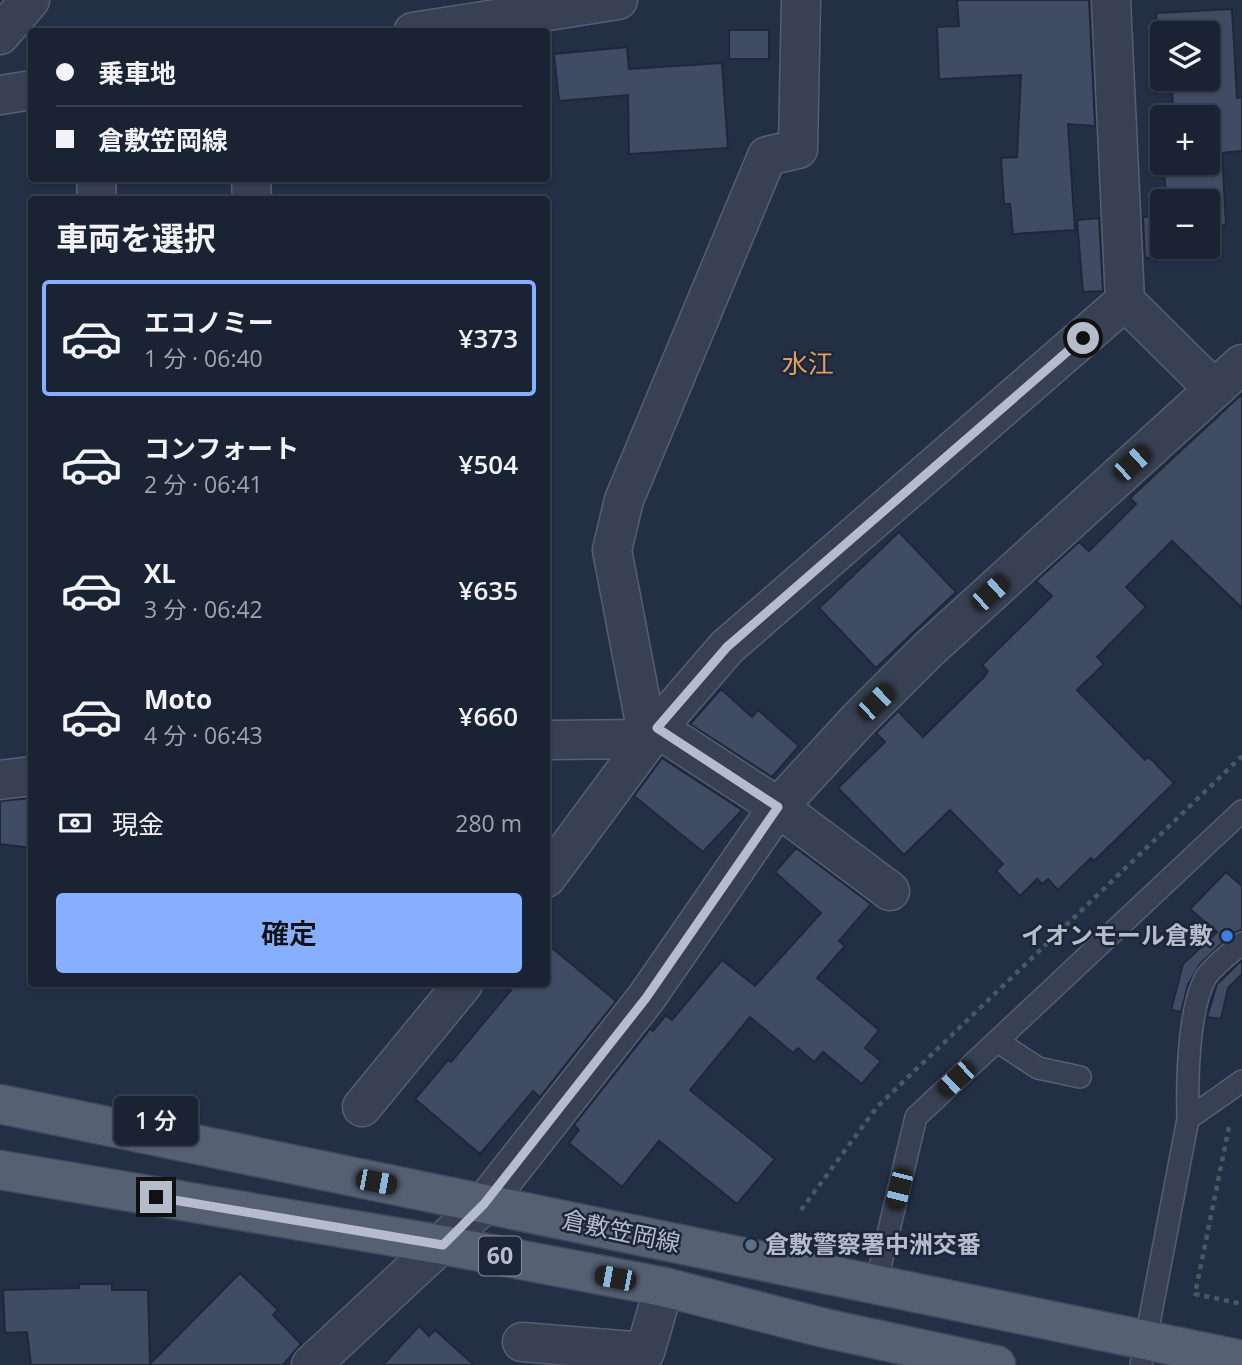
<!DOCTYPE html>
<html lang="ja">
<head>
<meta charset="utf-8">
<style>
  body { margin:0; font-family:"Open Sans","Noto Sans JP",sans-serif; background:#272f3f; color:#f1f3f6; height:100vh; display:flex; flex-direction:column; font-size:26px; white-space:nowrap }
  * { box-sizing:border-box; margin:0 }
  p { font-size:23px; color:#9fa4ac }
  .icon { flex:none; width:38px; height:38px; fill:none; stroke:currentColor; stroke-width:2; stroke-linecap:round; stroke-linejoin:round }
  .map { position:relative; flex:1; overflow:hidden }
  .drawer { position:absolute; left:28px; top:196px; width:522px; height:791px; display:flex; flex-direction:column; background:#1a2333; border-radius:7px; box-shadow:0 2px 5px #0004,0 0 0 2px #38404e }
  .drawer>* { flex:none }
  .guide { position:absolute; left:28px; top:28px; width:522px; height:154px; border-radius:7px; box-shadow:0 2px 5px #0004,0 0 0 2px #38404e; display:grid; align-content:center; height:154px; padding:0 28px; background:#1a2333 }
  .controls { position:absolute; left:1150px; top:21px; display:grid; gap:14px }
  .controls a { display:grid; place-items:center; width:70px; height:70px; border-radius:7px; background:#1a2333; box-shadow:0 2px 5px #0004,0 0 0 2px #38404e; font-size:35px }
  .end { position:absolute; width:32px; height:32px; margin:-16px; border:9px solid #b5bdcd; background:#111; box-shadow:0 0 0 4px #111 }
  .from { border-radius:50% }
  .bubble { position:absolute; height:49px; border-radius:7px; background:#1a2333; box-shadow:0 2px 5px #0004,0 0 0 2px #38404e; font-size:23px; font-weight:600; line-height:49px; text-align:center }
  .car { position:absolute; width:21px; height:42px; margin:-21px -10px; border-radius:9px; box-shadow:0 0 5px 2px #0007; background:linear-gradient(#222 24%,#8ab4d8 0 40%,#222 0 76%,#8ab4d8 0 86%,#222 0) }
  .guide b { display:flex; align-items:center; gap:24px; height:66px; font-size:26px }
  .guide b+b { border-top:2px solid #38404e }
  .guide i { width:18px; height:18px; background:#f1f3f6 }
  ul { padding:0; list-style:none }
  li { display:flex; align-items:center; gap:21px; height:116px; margin:0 14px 10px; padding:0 14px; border:4px solid transparent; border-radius:7px }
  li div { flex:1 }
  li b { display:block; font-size:26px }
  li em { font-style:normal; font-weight:600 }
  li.current { border-color:#88aeff }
  li>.icon { width:63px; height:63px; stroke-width:1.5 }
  h2 { padding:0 28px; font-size:32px; line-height:84px }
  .pay { display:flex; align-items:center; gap:18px; height:77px; padding:0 28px; font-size:26px }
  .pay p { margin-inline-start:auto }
  .action { display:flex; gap:14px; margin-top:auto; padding:14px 28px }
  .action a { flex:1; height:80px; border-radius:7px; background:#88aeff; color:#111; font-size:28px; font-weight:600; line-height:80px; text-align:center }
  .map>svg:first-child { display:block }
  .building { fill:#404c64; stroke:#1f283b; stroke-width:2 }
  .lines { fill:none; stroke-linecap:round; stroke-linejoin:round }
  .lane-casing { stroke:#565f71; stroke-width:24 }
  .street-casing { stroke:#565f71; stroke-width:41 }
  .primary-casing { stroke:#424a5d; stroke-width:41 }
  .path { stroke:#445c61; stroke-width:4.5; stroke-dasharray:5 5; stroke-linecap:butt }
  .lane { stroke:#384153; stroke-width:21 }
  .street { stroke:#384153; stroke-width:38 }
  .primary { stroke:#566073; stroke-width:38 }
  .route { stroke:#b5bdcd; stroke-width:9 }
  .shop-dot { fill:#3f7fe0; stroke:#1d2639; stroke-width:2.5 }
  .service-dot { fill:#5c6f8a; stroke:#1d2639; stroke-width:2.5 }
  .labels { text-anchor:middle; stroke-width:5; stroke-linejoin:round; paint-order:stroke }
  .shield { fill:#1d2639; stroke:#8790a1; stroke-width:2 }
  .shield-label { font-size:23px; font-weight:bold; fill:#b5bdcd }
  .poi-label { font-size:24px; font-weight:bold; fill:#b5bdcd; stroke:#1d2639; text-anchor:end }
  .street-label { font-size:24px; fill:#b5bdcd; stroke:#1d2639 }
  .neighbourhood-label { font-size:26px; fill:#e19f5d; stroke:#1d2639 }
</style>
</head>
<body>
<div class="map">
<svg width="1242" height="1365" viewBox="0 0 1242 1365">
  <rect width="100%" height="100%" fill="#232f44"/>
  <!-- building -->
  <path class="building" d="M 957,0 L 1089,0 L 1095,126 L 1068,124 L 1075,230 L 1013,234 L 1010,204 L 1004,204 L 1001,158 L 1017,157 L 1021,75 L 939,79 L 937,27 L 959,26 Z
    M 1232,9 L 1237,98 L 1242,97 L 1242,151 L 1222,153 L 1226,225 L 1208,226 L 1208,201 L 1166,201 L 1164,163 L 1208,163 L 1208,117 L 1174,117 L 1171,79 L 1208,79 L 1208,33 L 1162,33 L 1162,79 L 1159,79 L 1156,13 Z
    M 729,30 L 769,30 L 769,59 L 729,59 Z
    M 627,47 L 629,69 L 722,63 L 728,148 L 629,154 L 628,95 L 559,101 L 554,54 Z
    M 1162,215 L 1162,247 L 1188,247 L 1189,255 L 1145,258 L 1143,217 Z
    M 1099,218 L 1103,291 L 1083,292 L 1077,220 Z
    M 1242,394 L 1242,608 L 1172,541 L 1126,587 L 1146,607 L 1097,657 L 1104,664 L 1077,690 L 1145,760 L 1149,757 L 1174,783 L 1094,861 L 1091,858 L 1058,890 L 1048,879 L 1042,884 L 1037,879 L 1020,896 L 996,871 L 1003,864 L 950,810 L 904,855 L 838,788 L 885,742 L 876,733 L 898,711 L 923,737 L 983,678 L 988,671 L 982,665 L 1052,596 L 1036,581 L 1079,542 L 1089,551 L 1136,504 L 1130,498 Z
    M 899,532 L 956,592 L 876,668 L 819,608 Z
    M 721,689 L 752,717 L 758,710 L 799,746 L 772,777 L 690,724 Z
    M 662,758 L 742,810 L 703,852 L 634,796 Z
    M 32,798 L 32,848 L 0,844 L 0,801 Z
    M 796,848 L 871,904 L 839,941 L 845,946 L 817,978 L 879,1030 L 865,1048 L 881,1061 L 862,1084 L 823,1052 L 814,1062 L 798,1048 L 793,1053 L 750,1017 L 690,1090 L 775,1159 L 737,1204 L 659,1141 L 622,1187 L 569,1143 L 579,1130 L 574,1125 L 650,1029 L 653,1031 L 666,1015 L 672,1020 L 722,960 L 755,986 L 821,913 L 775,872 Z
    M 1226,872 L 1242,886 L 1242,930 L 1233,933 L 1200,964 L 1188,985 L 1181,1012 L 1171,1010 L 1183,964 L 1217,932 L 1190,909 Z
    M 546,943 L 616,1001 L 540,1097 L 533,1091 L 480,1154 L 415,1099 L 448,1060 L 451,1062 L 516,984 L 546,984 Z
    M 1242,960 L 1242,974 L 1228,988 L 1221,1019 L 1207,1017 L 1217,984 Z
    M 240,1273 L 278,1310 L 273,1315 L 301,1344 L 283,1365 L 31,1365 L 27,1332 L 5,1333 L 3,1290 L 79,1288 L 79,1284 L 112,1284 L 112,1290 L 148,1290 L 150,1364 Z
    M 419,1326 L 429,1336 L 435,1330 L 474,1365 L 383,1365 Z"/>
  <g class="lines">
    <defs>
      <path id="lane" d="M 997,1041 L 1038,1068 L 1080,1077
        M 1188,1119 C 1187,1083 1188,1008 1206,977 C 1214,965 1231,953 1242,943
        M 876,1284 L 916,1117 L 1242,811
        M 1141,1365 L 1188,1119 L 1242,1081"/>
      <path id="street" d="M 1111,0 L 1125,301 L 1214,389
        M 413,32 L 618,0
        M 0,35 L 30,0
        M 0,95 L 32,90
        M 96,178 L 97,200
        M 251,178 L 252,200
        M 657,728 L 778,807 L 890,891
        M 546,740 L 648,739 L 612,550 L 624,500 L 767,156 L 798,149 L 801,0
        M 0,780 L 32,776
        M 546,878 L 657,728 L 727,647 L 1125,301
        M 362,1107 L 463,984
        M 522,1342 L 645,1352 L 664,1287
        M 311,1365 L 484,1204 L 646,998 L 778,807 L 858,720 L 929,649 L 1242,364"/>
      <path id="primary" d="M 0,1104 L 1242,1360
        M 0,1170 L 443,1245 L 664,1287 L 824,1328 L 996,1365"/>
    </defs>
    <!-- lane casing -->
    <use href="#lane" class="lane-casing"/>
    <!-- street casing -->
    <use href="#street" class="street-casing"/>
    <!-- primary casing -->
    <use href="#primary" class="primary-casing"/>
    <!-- path -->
    <path class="path" d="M 1229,1127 L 1195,1294 L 1242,1304
      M 801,1210 L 877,1107 L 1242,756"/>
    <!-- lane -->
    <use href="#lane" class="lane"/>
    <!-- street -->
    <use href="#street" class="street"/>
    <!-- primary -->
    <use href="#primary" class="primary"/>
  </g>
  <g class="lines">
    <!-- route -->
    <path class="route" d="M 156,1197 L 443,1245 L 484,1204 L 646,998 L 778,807 L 657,728 L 727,647 L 1083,338"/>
  </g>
  <!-- markers -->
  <circle class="shop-dot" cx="1227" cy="936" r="7"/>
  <circle class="service-dot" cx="751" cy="1245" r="7"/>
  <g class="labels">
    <!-- shield labels -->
    <rect class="shield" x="479" y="1236.5" width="42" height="39" rx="5"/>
    <g class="shield-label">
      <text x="500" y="1264">60</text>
    </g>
    <!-- poi labels -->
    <g class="poi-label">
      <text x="1213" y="944">イオンモール倉敷</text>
      <text x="765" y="1253" text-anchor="start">倉敷警察署中洲交番</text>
    </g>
    <!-- street labels -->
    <g class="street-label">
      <text transform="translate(621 1232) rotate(12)" y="8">倉敷笠岡線</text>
    </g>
    <!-- neighbourhood labels -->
    <g class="neighbourhood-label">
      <text x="808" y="373">水江</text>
    </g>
  </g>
</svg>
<div class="controls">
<a><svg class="icon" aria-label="layers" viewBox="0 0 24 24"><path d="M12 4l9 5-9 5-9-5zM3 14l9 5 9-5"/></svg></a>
<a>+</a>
<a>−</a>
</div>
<i class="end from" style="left:1083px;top:338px"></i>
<i class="end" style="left:156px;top:1197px"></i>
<div class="bubble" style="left:114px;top:1096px;width:84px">1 分</div>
<i class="car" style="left:1132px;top:463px;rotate:48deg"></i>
<i class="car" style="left:990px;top:593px;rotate:48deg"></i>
<i class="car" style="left:876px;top:702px;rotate:46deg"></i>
<i class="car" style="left:956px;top:1079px;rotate:227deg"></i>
<i class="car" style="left:376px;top:1182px;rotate:101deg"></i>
<i class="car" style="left:899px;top:1189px;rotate:194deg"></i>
<i class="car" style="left:615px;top:1278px;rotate:281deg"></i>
<div class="guide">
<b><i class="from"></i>乗車地</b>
<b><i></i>倉敷笠岡線</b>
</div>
<section class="drawer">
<h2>車両を選択</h2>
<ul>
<li class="current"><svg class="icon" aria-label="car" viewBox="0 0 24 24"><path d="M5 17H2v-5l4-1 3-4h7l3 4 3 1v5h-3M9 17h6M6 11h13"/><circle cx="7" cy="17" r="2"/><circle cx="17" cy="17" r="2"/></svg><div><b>エコノミー</b><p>1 分 · 06:40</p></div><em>¥373</em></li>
<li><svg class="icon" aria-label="car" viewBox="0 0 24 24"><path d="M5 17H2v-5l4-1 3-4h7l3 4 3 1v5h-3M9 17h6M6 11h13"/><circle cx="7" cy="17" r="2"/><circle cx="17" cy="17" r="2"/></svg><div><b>コンフォート</b><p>2 分 · 06:41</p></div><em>¥504</em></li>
<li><svg class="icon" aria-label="car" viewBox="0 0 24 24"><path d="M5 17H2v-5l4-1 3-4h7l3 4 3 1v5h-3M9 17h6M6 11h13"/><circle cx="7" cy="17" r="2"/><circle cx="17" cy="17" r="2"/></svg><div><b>XL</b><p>3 分 · 06:42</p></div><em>¥635</em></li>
<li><svg class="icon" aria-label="car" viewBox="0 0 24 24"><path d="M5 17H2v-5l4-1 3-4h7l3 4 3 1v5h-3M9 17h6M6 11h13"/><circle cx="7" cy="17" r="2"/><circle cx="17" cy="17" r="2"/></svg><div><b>Moto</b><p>4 分 · 06:43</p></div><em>¥660</em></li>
</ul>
<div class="pay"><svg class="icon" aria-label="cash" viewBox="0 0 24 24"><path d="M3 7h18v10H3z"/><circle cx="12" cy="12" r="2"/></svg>現金<p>280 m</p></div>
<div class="action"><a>確定</a></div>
</section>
</div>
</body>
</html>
